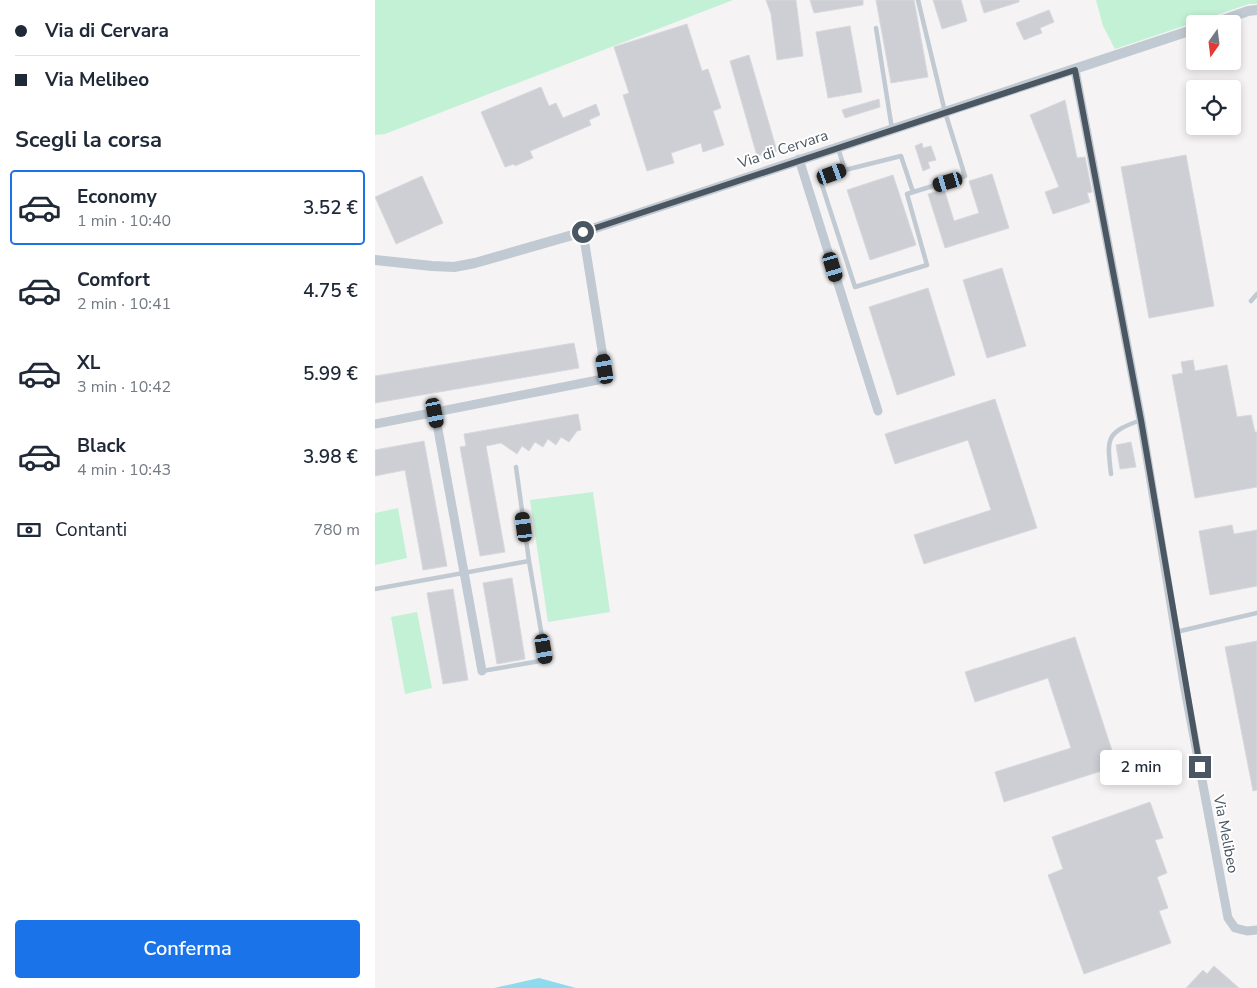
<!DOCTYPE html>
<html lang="it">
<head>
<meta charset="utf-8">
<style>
  body { margin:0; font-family:"Nunito Sans",sans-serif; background:#f6f6f7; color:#1f2937; height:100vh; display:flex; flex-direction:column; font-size:19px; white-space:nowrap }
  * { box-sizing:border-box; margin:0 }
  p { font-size:16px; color:#747a83 }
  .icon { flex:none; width:28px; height:28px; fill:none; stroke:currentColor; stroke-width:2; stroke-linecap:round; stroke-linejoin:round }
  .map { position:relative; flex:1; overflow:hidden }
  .drawer { display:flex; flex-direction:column; background:#fff; width:375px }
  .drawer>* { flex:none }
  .guide { display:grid; align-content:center; height:110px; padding:0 15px; background:#fff }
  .needle { width:32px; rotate:194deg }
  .fabs { position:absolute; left:811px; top:15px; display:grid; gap:10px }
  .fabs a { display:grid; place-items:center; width:55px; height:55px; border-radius:5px; background:#fff; box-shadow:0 2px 8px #0003; font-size:25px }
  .end { position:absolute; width:22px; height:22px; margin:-11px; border:6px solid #4a5661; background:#fff; box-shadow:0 0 0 2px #fff }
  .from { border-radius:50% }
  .bubble { position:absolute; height:35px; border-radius:5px; background:#fff; box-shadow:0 2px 8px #0003; font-size:16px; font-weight:600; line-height:35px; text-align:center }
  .car { position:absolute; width:15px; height:30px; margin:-15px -8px; border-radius:6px; box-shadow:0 0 4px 1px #0007; background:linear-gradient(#222 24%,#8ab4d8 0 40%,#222 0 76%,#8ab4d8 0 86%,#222 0) }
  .guide b { display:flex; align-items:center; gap:18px; height:48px; font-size:19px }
  .guide b+b { border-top:1px solid #e0e1e3 }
  .guide i { width:12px; height:12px; background:#1f2937 }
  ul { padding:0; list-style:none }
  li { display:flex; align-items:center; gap:15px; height:75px; margin:0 10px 8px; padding:0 5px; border:2px solid transparent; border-radius:5px }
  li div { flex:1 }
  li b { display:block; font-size:19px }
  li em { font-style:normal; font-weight:600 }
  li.active { border-color:#1a73e8 }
  li>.icon { width:45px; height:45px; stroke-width:1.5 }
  h2 { padding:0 15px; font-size:22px; line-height:60px }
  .pay { display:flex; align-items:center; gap:12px; height:55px; padding:0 15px; font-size:19px }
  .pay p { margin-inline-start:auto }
  .button { display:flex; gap:10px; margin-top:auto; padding:10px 15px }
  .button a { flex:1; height:58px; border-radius:5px; background:#1a73e8; color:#fff; font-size:20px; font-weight:600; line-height:58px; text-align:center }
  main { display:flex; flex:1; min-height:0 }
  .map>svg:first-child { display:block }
  .green { fill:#c3f1d5 }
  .water { fill:#90daee }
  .building { fill:#cdcfd5; stroke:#d7d9de }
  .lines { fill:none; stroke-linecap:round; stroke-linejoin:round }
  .service { stroke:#c1cad2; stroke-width:4.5 }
  .minor { stroke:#c1cad2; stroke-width:9 }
  .tertiary { stroke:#c1cad2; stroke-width:10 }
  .route { stroke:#4a5661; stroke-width:6 }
  .labels { text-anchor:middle; stroke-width:4; stroke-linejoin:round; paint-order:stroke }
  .street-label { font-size:15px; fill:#4a5661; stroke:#fff }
</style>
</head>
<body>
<main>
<section class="drawer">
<div class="guide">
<b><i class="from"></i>Via di Cervara</b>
<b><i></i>Via Melibeo</b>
</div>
<h2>Scegli la corsa</h2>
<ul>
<li class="active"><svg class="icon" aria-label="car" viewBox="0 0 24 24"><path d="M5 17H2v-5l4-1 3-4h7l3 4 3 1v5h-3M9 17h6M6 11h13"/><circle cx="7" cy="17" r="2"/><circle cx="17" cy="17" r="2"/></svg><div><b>Economy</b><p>1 min · 10:40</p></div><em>3.52 €</em></li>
<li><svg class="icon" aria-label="car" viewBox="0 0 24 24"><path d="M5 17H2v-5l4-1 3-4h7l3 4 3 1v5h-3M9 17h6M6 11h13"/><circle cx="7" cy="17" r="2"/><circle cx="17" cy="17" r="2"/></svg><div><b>Comfort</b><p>2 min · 10:41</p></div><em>4.75 €</em></li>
<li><svg class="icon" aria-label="car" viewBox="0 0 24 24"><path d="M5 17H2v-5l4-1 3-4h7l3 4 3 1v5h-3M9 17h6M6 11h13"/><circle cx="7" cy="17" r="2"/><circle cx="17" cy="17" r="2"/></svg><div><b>XL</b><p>3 min · 10:42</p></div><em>5.99 €</em></li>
<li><svg class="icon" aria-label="car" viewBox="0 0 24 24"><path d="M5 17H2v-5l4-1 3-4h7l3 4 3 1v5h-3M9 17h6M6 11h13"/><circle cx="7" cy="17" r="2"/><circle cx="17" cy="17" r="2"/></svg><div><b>Black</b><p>4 min · 10:43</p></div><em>3.98 €</em></li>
</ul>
<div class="pay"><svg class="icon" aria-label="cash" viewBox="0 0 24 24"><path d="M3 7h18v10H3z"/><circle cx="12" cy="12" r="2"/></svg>Contanti<p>780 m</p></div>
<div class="button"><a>Conferma</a></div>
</section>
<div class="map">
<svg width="882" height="988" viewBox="0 0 882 988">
  <rect width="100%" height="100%" fill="#f5f3f3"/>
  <!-- green -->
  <path class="green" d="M 0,0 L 358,0 L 10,134 L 0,135 Z
    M 721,0 L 882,0 L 882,4 L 874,4 L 740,49 L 728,26 Z
    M 218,492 L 235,612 L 173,622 L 155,500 Z
    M 23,508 L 32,558 L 0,565 L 0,513 Z
    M 42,612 L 57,688 L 30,694 L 16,617 Z"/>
  <!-- water -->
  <path class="water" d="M 164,978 L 201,988 L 119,988 Z"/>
  <!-- building -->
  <path class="building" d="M 391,0 L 421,0 L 428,56 L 402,60 L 396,14 Z
    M 435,0 L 488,0 L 488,5 L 439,13 Z
    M 501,0 L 539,0 L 553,77 L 516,83 Z
    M 558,0 L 586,0 L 592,21 L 567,29 Z
    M 605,0 L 644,0 L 644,2 L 609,13 Z
    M 674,10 L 679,22 L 665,28 L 667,33 L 649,40 L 641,23 Z
    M 312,24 L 327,71 L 333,69 L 346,108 L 338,111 L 349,145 L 328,152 L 326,143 L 296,153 L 299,163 L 272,171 L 248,95 L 254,93 L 239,47 Z
    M 475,26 L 487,92 L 453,98 L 441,32 Z
    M 374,55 L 402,151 L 382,156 L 355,61 Z
    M 166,87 L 174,106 L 181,103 L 188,118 L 221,104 L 225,115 L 214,120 L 216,125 L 155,151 L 158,158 L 140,166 L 139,164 L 130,167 L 106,112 Z
    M 504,99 L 505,107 L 470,118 L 467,110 Z
    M 690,100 L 702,158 L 710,157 L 717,192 L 712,193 L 715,202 L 678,214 L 670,192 L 684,187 L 655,115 Z
    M 547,143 L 548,148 L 556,146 L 561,160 L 553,162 L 555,168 L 548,171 L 540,146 Z
    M 811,155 L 839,306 L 774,318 L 746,167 Z
    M 617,174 L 634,228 L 570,248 L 553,194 L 569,189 L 579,221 L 604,213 L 594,181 Z
    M 518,175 L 541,245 L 495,260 L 472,190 Z
    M 47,176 L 68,223 L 21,244 L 0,197 Z
    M 627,268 L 651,346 L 612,358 L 588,280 Z
    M 553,288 L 580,375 L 522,395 L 494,307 Z
    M 199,343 L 204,368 L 0,403 L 0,376 Z
    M 818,360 L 820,371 L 852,365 L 862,417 L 876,415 L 880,432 L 882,432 L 882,487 L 820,498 L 797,375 L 808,373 L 806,362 Z
    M 620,399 L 662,528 L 549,564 L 539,535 L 616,510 L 593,440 L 520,464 L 510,434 Z
    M 203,414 L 206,430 L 202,431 L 194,442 L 186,437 L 181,445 L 173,439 L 168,447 L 160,442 L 154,451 L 147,446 L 142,454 L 126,443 L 111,446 L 130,552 L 105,556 L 85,447 L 91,446 L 89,434 Z
    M 49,441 L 72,566 L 48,570 L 30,470 L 0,476 L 0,450 Z
    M 756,442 L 761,467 L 745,469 L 741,445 Z
    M 857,525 L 859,534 L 882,530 L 882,586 L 835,595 L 824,531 Z
    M 137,578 L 150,659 L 122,664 L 108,583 Z
    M 78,589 L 93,680 L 68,684 L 52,593 Z
    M 700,637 L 742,766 L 629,802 L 620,772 L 696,748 L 673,678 L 600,702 L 590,672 Z
    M 882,641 L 882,790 L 878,791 L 850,647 Z
    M 775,802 L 788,838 L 780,840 L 792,873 L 782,877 L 793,908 L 784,911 L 796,943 L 709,974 L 673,875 L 688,869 L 677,837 Z
    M 839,966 L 864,988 L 811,988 L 828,970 L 832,974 Z"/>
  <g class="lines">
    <!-- service -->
    <path class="service" d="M 501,28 L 517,129
      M 463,148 L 470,170 L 445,179 L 480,287 L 552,265 L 532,194 L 590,176 L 570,112 L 543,0
      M 470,170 L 526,156 L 538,192
      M 876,301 L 882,294
      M 736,474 C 732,438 730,433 766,420
      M 0,589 L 154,561
      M 801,632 L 882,613
      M 107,671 L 171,660 L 154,561 L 141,467"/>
    <!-- minor -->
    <path class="minor" d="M 700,70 L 766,420 L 809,684 L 853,918 L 860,928 L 872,931 L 882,930
      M 424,159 L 503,411
      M 60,413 L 107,671
      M 0,424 L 228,379 L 230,369 L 208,232"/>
    <!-- tertiary -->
    <path class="tertiary" d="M 837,24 L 873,11 L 882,10
      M 0,260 L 57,266 L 79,267 L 100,263 L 208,232 L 820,29"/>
  </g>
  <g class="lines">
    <!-- route -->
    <path class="route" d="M 208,232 L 700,70 L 766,420 L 825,767"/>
  </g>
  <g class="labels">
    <!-- street labels -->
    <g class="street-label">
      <text transform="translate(408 149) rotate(-18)" y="5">Via di Cervara</text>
      <text transform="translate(851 834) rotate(79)" y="5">Via Melibeo</text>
    </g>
  </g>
</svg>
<div class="fabs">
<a><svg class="needle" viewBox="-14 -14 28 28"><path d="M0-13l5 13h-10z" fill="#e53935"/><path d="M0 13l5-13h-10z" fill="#747a83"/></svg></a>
<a><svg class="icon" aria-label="locate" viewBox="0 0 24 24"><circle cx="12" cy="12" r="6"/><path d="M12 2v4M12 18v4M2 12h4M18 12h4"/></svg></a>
</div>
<i class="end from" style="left:208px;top:232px"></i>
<i class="end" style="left:825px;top:767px"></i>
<div class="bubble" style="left:725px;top:750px;width:82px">2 min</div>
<i class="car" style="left:457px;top:174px;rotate:70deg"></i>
<i class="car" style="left:573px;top:182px;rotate:253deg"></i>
<i class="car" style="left:458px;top:267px;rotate:163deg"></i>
<i class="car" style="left:230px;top:369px;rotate:351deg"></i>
<i class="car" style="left:60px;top:413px;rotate:169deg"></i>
<i class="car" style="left:149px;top:527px;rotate:353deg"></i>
<i class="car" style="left:169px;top:649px;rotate:170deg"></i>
</div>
</main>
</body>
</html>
